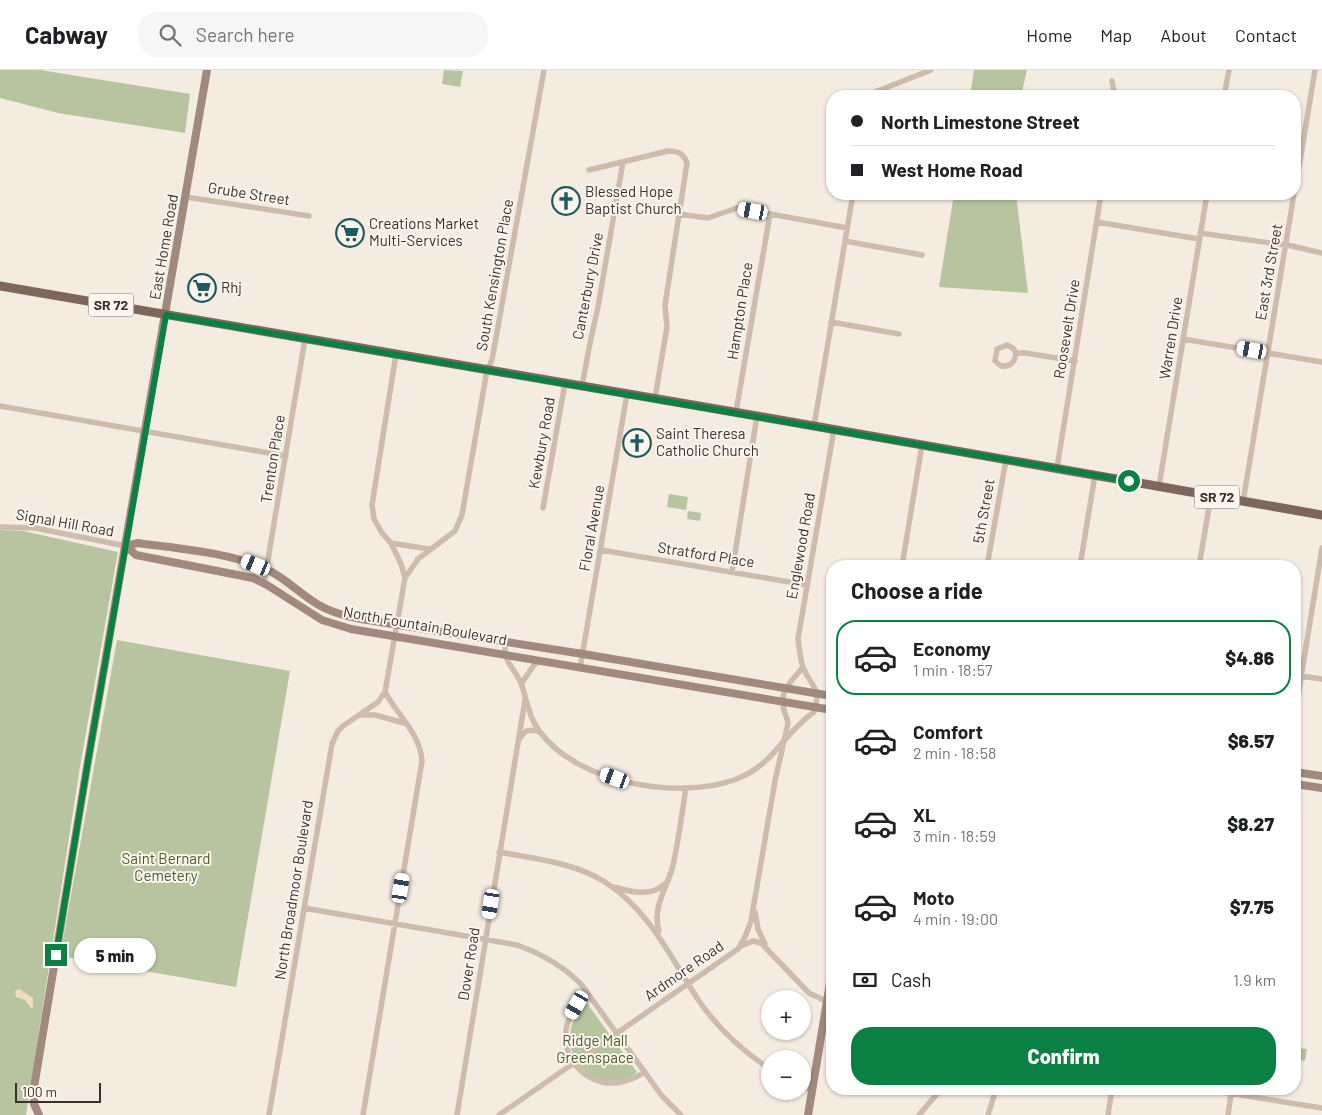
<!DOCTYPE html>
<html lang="en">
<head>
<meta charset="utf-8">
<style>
  body { margin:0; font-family:Barlow,sans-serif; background:#f6f6f6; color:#202124; height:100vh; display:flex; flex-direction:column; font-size:19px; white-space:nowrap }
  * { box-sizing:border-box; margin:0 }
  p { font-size:16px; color:#757577 }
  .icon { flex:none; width:28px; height:28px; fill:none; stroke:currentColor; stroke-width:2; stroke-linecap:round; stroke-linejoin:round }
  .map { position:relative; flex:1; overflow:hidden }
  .details { position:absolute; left:826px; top:490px; width:475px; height:535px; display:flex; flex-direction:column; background:#fff; border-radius:20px; box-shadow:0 1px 4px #0004 }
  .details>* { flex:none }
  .banner { position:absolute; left:826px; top:20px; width:475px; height:110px; border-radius:20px; box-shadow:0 1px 4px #0004; display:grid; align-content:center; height:110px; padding:0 25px; background:#fff }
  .tools { position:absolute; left:761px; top:920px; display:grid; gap:10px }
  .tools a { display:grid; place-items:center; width:50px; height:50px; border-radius:50%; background:#fff; box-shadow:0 1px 4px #0004; font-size:25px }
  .scale { position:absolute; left:15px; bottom:12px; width:86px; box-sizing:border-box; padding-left:5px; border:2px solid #3b302b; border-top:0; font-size:14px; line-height:18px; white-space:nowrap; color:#3b302b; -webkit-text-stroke:4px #fbf5ee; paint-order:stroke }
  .end { position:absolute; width:22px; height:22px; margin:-11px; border:6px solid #0b8043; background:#fff; box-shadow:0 0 0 2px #fff }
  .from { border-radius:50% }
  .bubble { position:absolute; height:35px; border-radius:18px; background:#fff; box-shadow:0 1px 4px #0004; font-size:16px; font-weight:800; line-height:35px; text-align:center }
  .car { position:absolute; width:15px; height:30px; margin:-15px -8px; border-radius:6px; box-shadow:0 0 4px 1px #0007; background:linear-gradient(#fff 24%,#345 0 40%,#fff 0 76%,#345 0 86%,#fff 0) }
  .banner b { display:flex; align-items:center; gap:18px; height:48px; font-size:19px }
  .banner b+b { border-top:1px solid #e0e0e0 }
  .banner i { width:12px; height:12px; background:#202124 }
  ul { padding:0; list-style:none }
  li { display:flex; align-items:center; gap:15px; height:75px; margin:0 10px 8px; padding:0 15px; border:2px solid transparent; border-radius:20px }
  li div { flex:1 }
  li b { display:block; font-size:19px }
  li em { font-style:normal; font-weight:800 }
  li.on { border-color:#0b8043 }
  li>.icon { width:45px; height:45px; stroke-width:1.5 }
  h2 { padding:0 25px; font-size:22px; line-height:60px }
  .pay { display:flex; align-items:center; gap:12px; height:55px; padding:0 25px; font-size:19px }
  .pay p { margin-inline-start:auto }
  .cta { display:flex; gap:10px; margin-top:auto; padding:10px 25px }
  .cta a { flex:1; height:58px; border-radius:20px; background:#0b8043; color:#fff; font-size:20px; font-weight:800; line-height:58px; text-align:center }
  header { display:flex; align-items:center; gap:30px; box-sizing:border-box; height:70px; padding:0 25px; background:#fff; border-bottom:1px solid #e0e0e0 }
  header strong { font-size:24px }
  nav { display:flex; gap:28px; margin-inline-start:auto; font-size:18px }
  .search { width:350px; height:45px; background:#f6f6f6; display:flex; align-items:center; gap:12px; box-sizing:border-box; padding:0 18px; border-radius:20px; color:#757577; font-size:19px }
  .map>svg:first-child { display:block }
  .green { fill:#b8c4a0 }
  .sand { fill:#efdcb8 }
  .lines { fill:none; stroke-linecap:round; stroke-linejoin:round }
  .street { stroke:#cdbbac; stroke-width:5.5 }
  .secondary { stroke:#a18a7d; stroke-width:8 }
  .primary { stroke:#7d675c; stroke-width:9 }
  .route { stroke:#0b8043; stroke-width:6 }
  .labels { text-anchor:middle; stroke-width:4; stroke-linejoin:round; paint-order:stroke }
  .shield { fill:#fbf5ee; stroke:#756b66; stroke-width:1 }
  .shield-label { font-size:14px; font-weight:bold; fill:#3b302b }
  .poi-label { font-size:15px; fill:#3b302b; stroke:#fbf5ee; text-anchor:start }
  .street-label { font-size:15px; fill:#3b302b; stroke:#fbf5ee }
  .park-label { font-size:15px; fill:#4a5a2e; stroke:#fbf5ee }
</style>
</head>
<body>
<header>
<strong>Cabway</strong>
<div class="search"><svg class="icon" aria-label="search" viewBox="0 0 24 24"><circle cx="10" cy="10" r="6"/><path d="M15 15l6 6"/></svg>Search here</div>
<nav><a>Home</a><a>Map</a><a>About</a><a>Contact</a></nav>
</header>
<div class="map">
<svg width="1322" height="1045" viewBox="0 0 1322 1045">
  <rect width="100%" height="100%" fill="#f4ebe1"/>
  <!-- green -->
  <path class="green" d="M 0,0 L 40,0 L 190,24 L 185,63 L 58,43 L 0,28 Z
    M 444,0 L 463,1 L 460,17 L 442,14 Z
    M 974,0 L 1027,0 L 1021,26 L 970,26 Z
    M 954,124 L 1016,124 L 1028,223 L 939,217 Z
    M 669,424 L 688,427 L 686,440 L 667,437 Z
    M 688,441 L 701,443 L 700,451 L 687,449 Z
    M 0,460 L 23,461 L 118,482 L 80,697 L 26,1045 L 0,1045 Z
    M 117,570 L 290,601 L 236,917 L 60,886 Z
    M 586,932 L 637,1002 C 631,1008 621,1011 612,1011 C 584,1009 565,986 571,958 C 573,948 580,940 586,932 Z
    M 1299,978 L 1307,979 L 1305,991 L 1295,989 L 1295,981 Z"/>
  <!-- sand -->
  <path class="sand" d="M 19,919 L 33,928 L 33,938 L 31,938 L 25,930 L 16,927 L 15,921 Z"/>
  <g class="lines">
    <!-- street -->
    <path class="street" d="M 1112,11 L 1115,26
      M 865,26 L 931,0
      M 1224,26 L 1229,0
      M 1295,69 L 1304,69
      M 589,100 L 668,81 C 678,81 683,83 687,93 L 665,235 L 667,257 L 655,328
      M 1295,121 L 1315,0
      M 186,127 L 309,146
      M 679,144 L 708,148 L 737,138 L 847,158
      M 1097,152 L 1199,169
      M 1200,163 L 1292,176 L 1322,183
      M 845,171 L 922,185
      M 831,252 L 899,264
      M 1183,269 L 1322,292
      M 1016,283 C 1015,292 1011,297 1001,296 L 995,291 L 997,279 L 1007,275 L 1013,278 L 1016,283 L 1025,283 L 1075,291
      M 396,284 L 372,435 L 374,449 L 382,463 L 391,473 L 401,494 L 405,508
      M 582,316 L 590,273 L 598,237 L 623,92
      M 0,336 L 286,386
      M 736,342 L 770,144
      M 814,356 L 853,124
      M 1057,398 L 1101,124
      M 1159,416 L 1207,124
      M 1243,432 L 1294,124
      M 543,438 L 565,313
      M 0,457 L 35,458 L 126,476
      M 391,473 L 429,479
      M 601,480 L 807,515
      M 902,496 L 922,375
      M 987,496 L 1006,390
      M 1080,496 L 1095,405
      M 1199,496 L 1211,426
      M 732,502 L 757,346
      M 264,513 L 305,269
      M 505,572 C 503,593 513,595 521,613 C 527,630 529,648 540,662 C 578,713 676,730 734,710 C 775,695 781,665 814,642 C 822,616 811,618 803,597 C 800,588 799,578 798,569 L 834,359
      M 580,598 L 627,324
      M 1295,605 L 1322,609
      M 521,614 L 534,595 L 540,591
      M 360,645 L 375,645 L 404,653
      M 1295,645 L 1322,478
      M 520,668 L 526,661 L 535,660 L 539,662
      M 499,782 C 535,789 573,792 605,812 C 650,841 671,888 699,931 C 718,958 742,981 770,999
      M 614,817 C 631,822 651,827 665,814
      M 304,838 L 517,875 C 542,884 562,895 581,914 L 662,1026 L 681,1045
      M 755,842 L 758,859 L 765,874
      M 659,861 C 651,835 670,815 674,791 C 679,767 682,742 686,718
      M 741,876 L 753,871 L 761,873 L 809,923 L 832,934
      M 587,922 C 579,932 571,942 567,955 C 559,986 584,1015 616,1013 C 627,1012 636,1007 645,1002
      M 802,1017 L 812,1020
      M 1203,1019 L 1322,1038
      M 269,1045 L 332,674 L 338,661 L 343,656 L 378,632 L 385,622 L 405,508 L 418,489 L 455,461 L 462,445 L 487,300 L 492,290 L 544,0
      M 363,1045 L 422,691 C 420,663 398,646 385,622
      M 457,1045 L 525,630
      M 499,1045 L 738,879 L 745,867 L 751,851 L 775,711 L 788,653 C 787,647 783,641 783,634 C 781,618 794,609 803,597
      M 919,1045 L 941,1019
      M 988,1045 L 996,1019
      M 1108,1045 L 1112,1019
      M 1228,1045 L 1231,1024"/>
    <!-- secondary -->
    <path class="secondary" d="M 126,476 L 136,485 L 253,508 L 267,515 L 322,550 L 351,559 L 832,640
      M 126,476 L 138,473 C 180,479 227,482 266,499 C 284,507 298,522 314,532 C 327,541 345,546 361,549 L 583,584 L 832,626
      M 1295,702 L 1322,706
      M 1295,714 L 1322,718
      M 39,1045 L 34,1034 L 35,1011 L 88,691 L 207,0
      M 808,1045 L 832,901"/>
    <!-- primary -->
    <path class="primary" d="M 0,216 L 757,346 L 1322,445"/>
  </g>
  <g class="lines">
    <!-- route -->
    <path class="route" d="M 56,885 L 88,691 L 166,245 L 1129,411"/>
  </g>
  <!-- icons -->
  <defs>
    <symbol id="church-ring" viewBox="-11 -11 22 22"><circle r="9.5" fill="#fbf5ee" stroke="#1f5a5e" stroke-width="1.5"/><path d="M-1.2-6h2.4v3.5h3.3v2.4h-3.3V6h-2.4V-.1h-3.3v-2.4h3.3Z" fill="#1f5a5e"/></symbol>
    <symbol id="supermarket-ring" viewBox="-11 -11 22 22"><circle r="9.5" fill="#fbf5ee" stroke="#1f5a5e" stroke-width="1.5"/><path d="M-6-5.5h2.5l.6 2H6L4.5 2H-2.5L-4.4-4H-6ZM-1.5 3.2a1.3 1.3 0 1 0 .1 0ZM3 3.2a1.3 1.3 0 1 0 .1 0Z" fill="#1f5a5e"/></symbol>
  </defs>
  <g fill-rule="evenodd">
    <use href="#church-ring" x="550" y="115" width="32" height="32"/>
    <use href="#supermarket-ring" x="334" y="147" width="32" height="32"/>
    <use href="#supermarket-ring" x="186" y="202" width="32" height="32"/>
    <use href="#church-ring" x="621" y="357" width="32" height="32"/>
  </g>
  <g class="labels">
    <!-- shield labels -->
    <g class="shield">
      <rect x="88.5" y="223.5" width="45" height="23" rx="4"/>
      <rect x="1194.5" y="415.5" width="45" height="23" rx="4"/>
    </g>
    <g class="shield-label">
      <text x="111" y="240">SR 72</text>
      <text x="1217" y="432">SR 72</text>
    </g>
    <!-- poi labels -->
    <g class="poi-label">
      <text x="585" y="127">Blessed Hope<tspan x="585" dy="17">Baptist Church</tspan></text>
      <text x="369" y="159">Creations Market<tspan x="369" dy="17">Multi-Services</tspan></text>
      <text x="221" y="223">Rhj</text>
      <text x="656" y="369">Saint Theresa<tspan x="656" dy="17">Catholic Church</tspan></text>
    </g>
    <!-- street labels -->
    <g class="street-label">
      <text transform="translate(249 124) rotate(9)" y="5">Grube Street</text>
      <text transform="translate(164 177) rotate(-80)" y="5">East Home Road</text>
      <text transform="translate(1269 202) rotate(-80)" y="5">East 3rd Street</text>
      <text transform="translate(495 205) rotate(-80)" y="5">South Kensington Place</text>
      <text transform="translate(588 216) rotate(-79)" y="5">Canterbury Drive</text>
      <text transform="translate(740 241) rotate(-81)" y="5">Hampton Place</text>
      <text transform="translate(1067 259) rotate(-81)" y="5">Roosevelt Drive</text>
      <text transform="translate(1171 268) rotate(-81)" y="5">Warren Drive</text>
      <text transform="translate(542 373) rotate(-80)" y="5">Kewbury Road</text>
      <text transform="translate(273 389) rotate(-81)" y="5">Trenton Place</text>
      <text transform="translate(984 441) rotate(-80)" y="5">5th Street</text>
      <text transform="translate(65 453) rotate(10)" y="5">Signal Hill Road</text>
      <text transform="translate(592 458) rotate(-80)" y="5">Floral Avenue</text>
      <text transform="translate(801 476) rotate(-80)" y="5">Englewood Road</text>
      <text transform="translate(706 485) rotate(9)" y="5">Stratford Place</text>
      <text transform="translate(425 556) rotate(10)" y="5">North Fountain Boulevard</text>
      <text transform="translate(294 820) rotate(-81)" y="5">North Broadmoor Boulevard</text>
      <text transform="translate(469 894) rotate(-81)" y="5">Dover Road</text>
      <text transform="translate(684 901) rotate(-35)" y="5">Ardmore Road</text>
    </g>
    <!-- park labels -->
    <g class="park-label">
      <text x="166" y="794">Saint Bernard<tspan x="166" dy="17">Cemetery</tspan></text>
      <text x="595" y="976">Ridge Mall<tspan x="595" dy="17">Greenspace</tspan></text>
    </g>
  </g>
</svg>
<div class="tools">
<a>+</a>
<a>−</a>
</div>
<div class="scale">100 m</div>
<i class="end from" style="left:1129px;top:411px"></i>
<i class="end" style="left:56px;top:885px"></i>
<div class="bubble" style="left:74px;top:868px;width:82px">5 min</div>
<i class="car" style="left:753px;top:141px;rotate:280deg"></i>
<i class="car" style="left:1252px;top:280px;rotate:280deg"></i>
<i class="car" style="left:256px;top:495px;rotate:292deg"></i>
<i class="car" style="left:615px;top:708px;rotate:290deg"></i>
<i class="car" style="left:401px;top:818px;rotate:9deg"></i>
<i class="car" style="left:491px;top:834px;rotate:189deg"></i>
<i class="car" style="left:577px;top:935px;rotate:210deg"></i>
<div class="banner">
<b><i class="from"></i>North Limestone Street</b>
<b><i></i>West Home Road</b>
</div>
<section class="details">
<h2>Choose a ride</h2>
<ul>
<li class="on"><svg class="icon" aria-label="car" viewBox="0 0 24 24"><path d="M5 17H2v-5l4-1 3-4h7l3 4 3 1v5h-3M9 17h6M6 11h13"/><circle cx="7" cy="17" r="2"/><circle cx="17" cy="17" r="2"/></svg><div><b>Economy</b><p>1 min · 18:57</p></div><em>$4.86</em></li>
<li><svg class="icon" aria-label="car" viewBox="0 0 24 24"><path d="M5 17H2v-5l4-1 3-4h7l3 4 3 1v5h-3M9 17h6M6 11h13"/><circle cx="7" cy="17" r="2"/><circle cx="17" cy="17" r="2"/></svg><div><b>Comfort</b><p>2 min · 18:58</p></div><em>$6.57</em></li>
<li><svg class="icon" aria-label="car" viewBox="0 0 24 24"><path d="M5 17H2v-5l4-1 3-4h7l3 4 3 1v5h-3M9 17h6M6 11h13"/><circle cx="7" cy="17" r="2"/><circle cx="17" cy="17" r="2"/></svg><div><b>XL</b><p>3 min · 18:59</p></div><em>$8.27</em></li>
<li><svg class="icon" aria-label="car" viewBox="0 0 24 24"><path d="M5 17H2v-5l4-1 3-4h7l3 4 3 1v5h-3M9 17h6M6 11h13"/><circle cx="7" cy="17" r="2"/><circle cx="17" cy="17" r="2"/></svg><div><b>Moto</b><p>4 min · 19:00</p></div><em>$7.75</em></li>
</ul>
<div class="pay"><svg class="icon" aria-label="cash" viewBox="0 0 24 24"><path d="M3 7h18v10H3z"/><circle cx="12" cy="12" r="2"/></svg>Cash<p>1.9 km</p></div>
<div class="cta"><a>Confirm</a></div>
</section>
</div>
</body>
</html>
